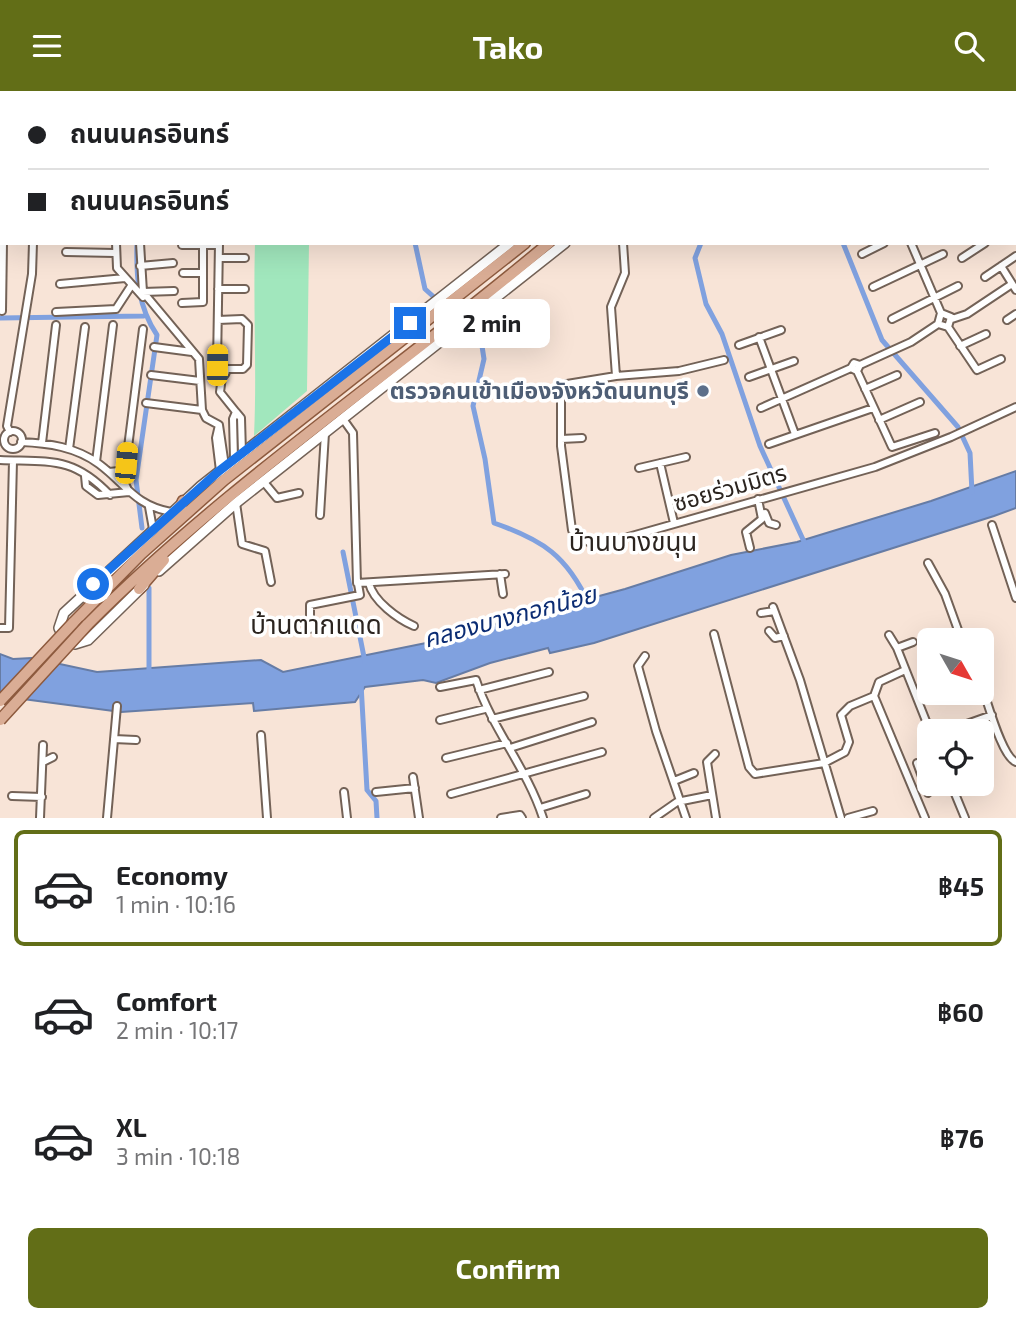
<!DOCTYPE html>
<html lang="en">
<head>
<meta charset="utf-8">
<style>
  body { margin:0; font-family:"Exo 2","Noto Sans Thai",sans-serif; background:#f6f6f6; color:#202124; height:100vh; display:flex; flex-direction:column; font-size:26px; white-space:nowrap }
  * { box-sizing:border-box; margin:0 }
  p { font-size:23px; color:#757577 }
  .icon { flex:none; width:38px; height:38px; fill:none; stroke:currentColor; stroke-width:2; stroke-linecap:round; stroke-linejoin:round }
  .map { position:relative; height:727px; overflow:hidden }
  .side { display:flex; flex-direction:column; background:#fff; flex:1 }
  .side>* { flex:none }
  .hud { position:absolute; left:0px; top:0px; width:1017px; height:154px; box-shadow:0 7px 28px #0002; display:grid; align-content:center; height:154px; padding:0 28px; background:#fff }
  .needle { width:46px; rotate:129deg }
  .buttons { position:absolute; left:917px; top:537px; display:grid; gap:14px }
  .buttons a { display:grid; place-items:center; width:77px; height:77px; border-radius:10px; background:#fff; box-shadow:0 7px 28px #0002; font-size:35px }
  .end { position:absolute; width:32px; height:32px; margin:-16px; border:9px solid #1a73e8; background:#fff; box-shadow:0 0 0 4px #fff }
  .from { border-radius:50% }
  .bubble { position:absolute; height:49px; border-radius:10px; background:#fff; box-shadow:0 7px 28px #0002; font-size:23px; font-weight:700; line-height:49px; text-align:center }
  .car { position:absolute; width:21px; height:42px; margin:-21px -10px; border-radius:9px; box-shadow:0 0 5px 2px #0007; background:linear-gradient(#f5c518 24%,#345 0 40%,#f5c518 0 76%,#345 0 86%,#f5c518 0) }
  .hud b { display:flex; align-items:center; gap:24px; height:66px; font-size:26px }
  .hud b+b { border-top:2px solid #e0e0e0 }
  .hud i { width:18px; height:18px; background:#202124 }
  ul { padding:12px 0 0; list-style:none }
  li { display:flex; align-items:center; gap:21px; height:116px; margin:0 14px 10px; padding:0 14px; border:4px solid transparent; border-radius:10px }
  li div { flex:1 }
  li b { display:block; font-size:26px }
  li em { font-style:normal; font-weight:700 }
  li.active { border-color:#626e17 }
  li>.icon { width:63px; height:63px; stroke-width:1.5 }
  .button { display:flex; gap:14px; margin-top:auto; padding:14px 28px }
  .button a { flex:1; height:80px; border-radius:10px; background:#626e17; color:#fff; font-size:28px; font-weight:700; line-height:80px; text-align:center }
  header { display:flex; justify-content:space-between; align-items:center; height:91px; padding:0 28px; background:#626e17; color:#fff; font-size:32px; font-weight:700 }
  .map>svg:first-child { display:block }
  .green { fill:#a1e7bd }
  .water { fill:#80a1df; stroke:#667ca5; stroke-width:2 }
  .lines { fill:none; stroke-linecap:round; stroke-linejoin:round }
  .canal { stroke:#80a1df; stroke-width:5 }
  .minor-casing { stroke:#736257; stroke-width:10 }
  .secondary-casing { stroke:#736257; stroke-width:12 }
  .primary-casing { stroke:#8d5a3e; stroke-width:13 }
  .minor { stroke:#fff; stroke-width:6 }
  .secondary { stroke:#fff; stroke-width:9 }
  .primary { stroke:#daad95; stroke-width:10 }
  .primary-bridge-casing { stroke:#8d5a3e; stroke-width:13; stroke-linecap:butt }
  .primary-bridge { stroke:#daad95; stroke-width:10 }
  .route { stroke:#1a73e8; stroke-width:9 }
  .service-dot { fill:#5c6f8a; stroke:#fff; stroke-width:2.5 }
  .labels { text-anchor:middle; stroke-width:7; stroke-linejoin:round; paint-order:stroke }
  .service-label { font-size:23px; font-weight:bold; fill:#4e5e75; stroke:#fff; text-anchor:end }
  .street-label { font-size:23px; fill:#2b241f; stroke:#fff }
  .water-label { font-size:24px; font-style:italic; fill:#0b2c73; stroke:#fff }
  .quarter-label { font-size:26px; fill:#2b241f; stroke:#fff }
</style>
</head>
<body>
<header><svg class="icon" aria-label="menu" viewBox="0 0 24 24"><path d="M4 6h16M4 12h16M4 18h16"/></svg>Tako<svg class="icon" aria-label="search" viewBox="0 0 24 24"><circle cx="10" cy="10" r="6"/><path d="M15 15l6 6"/></svg></header>
<div class="map">
<svg width="1016" height="727" viewBox="0 0 1016 727">
  <rect width="100%" height="100%" fill="#f8e4d7"/>
  <!-- green -->
  <path class="green" d="M 255,152 L 309,152 L 307,300 L 254,345 C 257,281 253,217 255,152 Z"/>
  <!-- water -->
  <path class="water" d="M 1016,380 L 1016,417 L 994,425 L 594,552 L 550,562 L 548,557 L 490,572 L 436,592 L 423,589 L 365,596 L 355,611 L 254,620 L 253,612 L 121,621 L 0,605 L 0,563 L 13,568 L 32,567 L 97,581 L 261,569 L 283,581 L 426,552 L 625,498 L 731,464 L 797,451 L 931,410 Z"/>
  <g class="lines">
    <!-- canal -->
    <path class="canal" d="M 423,0 L 423,2
      M 139,2 L 139,0
      M 137,152 C 136,186 138,216 157,244 L 136,389 L 142,437
      M 415,152 L 425,198 L 456,226
      M 701,152 L 695,167 L 706,213 L 722,243 L 760,355 L 806,455
      M 843,152 L 882,249 L 958,336 L 970,362 L 972,401
      M 0,227 L 144,225
      M 463,233 L 482,255 L 484,268 L 473,315 L 485,368 L 494,432 C 543,449 567,465 589,513
      M 343,461 L 365,571
      M 149,585 L 149,497
      M 361,593 L 367,699 L 376,710 L 377,727"/>
    <defs>
      <path id="minor" d="M 135,0 L 135,2
        M 794,0 L 795,2
        M 876,0 L 877,0
        M 900,0 L 901,2
        M 28,2 L 28,0
        M 60,2 L 60,0
        M 264,2 L 265,0
        M 666,2 L 666,0
        M 0,52 L 2,52
        M 1015,96 L 1016,95
        M 1015,134 L 1016,133
        M 116,152 L 117,177 L 143,206
        M 140,152 L 143,201 L 199,268 L 202,319 L 206,327 L 219,334 L 225,375
        M 623,152 L 625,182 L 611,216 L 616,285 L 567,293 L 561,300 L 561,355 L 572,439 L 590,452 L 600,454 L 875,376 L 951,346 L 1016,316
        M 911,152 L 941,222
        M 182,154 L 219,154
        M 66,161 L 115,162
        M 862,163 L 884,152
        M 219,167 L 245,167
        M 962,167 L 985,152
        M 140,175 L 173,172
        M 1001,175 L 1016,199
        M 183,182 L 203,182
        M 985,186 L 1016,165
        M 60,193 L 125,187
        M 873,196 L 943,163
        M 218,198 L 245,198
        M 143,201 L 174,200
        M 182,212 L 203,211 L 203,154
        M 2,220 L 3,152
        M 56,221 L 116,218 L 131,195
        M 892,228 L 958,195
        M 952,228 L 967,223 L 1012,193
        M 218,229 L 242,228 L 248,234 L 247,274 L 243,278 L 227,278
        M 1007,229 L 1016,223
        M 948,236 L 977,279 L 1001,268
        M 759,246 L 795,343
        M 739,254 L 781,239
        M 960,255 L 986,243
        M 154,256 L 192,261
        M214 280a6 6 0 1 1 12 0a6 6 0 1 1-12 0Z
        M 217,274 L 219,152
        M 860,274 L 911,251 L 938,233 L 941,222 L 951,226 L 948,236 L 938,233
        M 857,280 L 892,356 L 935,342
        M 151,284 L 200,290
        M 616,285 L 679,280 L 724,269
        M 222,286 L 220,301 L 236,321
        M 749,286 L 794,270
        M 865,298 L 897,284
        M 146,312 L 202,319
        M 761,317 L 851,277 L 854,272 L 860,274 L 857,280 L 851,277
        M 343,328 L 353,342 L 357,492 L 505,483
        M 879,329 L 920,311
        M 219,334 L 216,347 L 220,380
        M4 349a9 9 0 1 1 18 0a9 9 0 1 1-18 0Z
        M 10,341 L 7,335 L 32,183 L 33,152
        M 561,348 L 582,347
        M 21,351 C 48,352 76,356 99,373 C 126,393 134,414 171,421
        M 42,352 L 56,234
        M 769,353 L 873,317
        M 69,358 L 85,236
        M 234,368 L 233,328 L 236,321 L 241,327 L 242,362
        M 0,369 C 50,371 73,365 110,404
        M 96,371 L 113,234
        M 660,372 L 674,432
        M 639,377 L 686,366
        M 119,380 L 128,399
        M 109,381 L 119,380 L 126,372 L 143,238
        M 85,385 L 86,395 L 98,404 L 129,401
        M 263,390 L 277,407 L 299,402
        M 236,412 L 242,453 L 265,460 L 271,491
        M 149,416 L 153,438
        M 765,422 L 769,432 L 776,434
        M 320,424 L 325,342
        M 992,434 L 1016,507
        M 750,457 L 746,441 L 762,428 L 758,408
        M 928,472 L 945,503 L 962,550
        M 500,483 L 503,503
        M 369,492 C 373,510 398,528 414,535
        M 773,516 L 800,589 L 841,727
        M 761,522 L 774,520
        M 0,537 L 9,537 L 13,370
        M 310,538 L 310,514 L 360,504 L 358,493
        M 769,540 L 775,547 L 784,545
        M 714,543 L 749,676 L 755,683 L 824,672 L 845,661 L 849,651 L 841,624 L 850,615 L 874,605
        M 889,544 L 897,557
        M 913,551 L 897,557 L 930,640
        M 645,565 L 638,575 L 656,640 L 686,727
        M 903,580 L 879,591 L 874,605 L 925,727
        M 440,596 L 476,589 C 492,638 527,677 543,727
        M 982,596 C 988,612 1002,666 1016,671
        M 479,599 L 549,581
        M 492,628 L 584,605
        M 440,629 L 485,618
        M 947,640 L 992,624
        M 261,644 L 267,727
        M 114,648 L 136,649
        M 510,657 L 592,631
        M 715,663 L 707,671 L 716,727
        M 446,667 L 507,652
        M 43,671 L 53,666
        M 917,672 L 928,702
        M 413,686 L 419,727
        M 674,690 L 694,682
        M 951,693 L 965,727
        M 344,701 L 347,727
        M 376,701 L 415,697
        M 451,703 L 602,661
        M 12,705 L 42,706
        M 540,717 L 586,703
        M 40,727 L 43,654
        M 107,727 L 117,615
        M 501,727 L 520,724 L 522,727
        M 654,727 L 677,711 L 712,704
        M 848,727 L 873,720"/>
      <path id="secondary" d="M 681,2 L 683,0
        M 159,480 L 236,412 L 565,152
        M 144,494 L 88,549 L 75,553 L 64,547 L 59,537 L 64,522 L 201,395 L 510,152"/>
      <path id="primary" d="M 697,2 L 698,0
        M 716,2 L 718,0
        M 726,2 L 728,0
        M 163,436 L 180,418 L 183,410
        M 139,498 L 164,469
        M 73,532 L 141,463 L 224,389 L 525,152
        M 87,534 C 228,392 396,281 549,152"/>
    </defs>
    <!-- minor casing -->
    <use href="#minor" class="minor-casing"/>
    <!-- secondary casing -->
    <use href="#secondary" class="secondary-casing"/>
    <!-- primary casing -->
    <use href="#primary" class="primary-casing"/>
    <!-- minor -->
    <use href="#minor" class="minor"/>
    <!-- secondary -->
    <use href="#secondary" class="secondary"/>
    <!-- primary -->
    <use href="#primary" class="primary"/>
    <defs>
      <path id="primary-bridge" d="M 0,610 L 73,532
        M 0,629 L 87,534"/>
    </defs>
    <!-- primary-bridge casing -->
    <use href="#primary-bridge" class="primary-bridge-casing"/>
    <!-- primary-bridge -->
    <use href="#primary-bridge" class="primary-bridge"/>
  </g>
  <g class="lines">
    <!-- route -->
    <path class="route" d="M 93,493 L 219,380 L 410,232"/>
  </g>
  <!-- markers -->
  <circle class="service-dot" cx="703" cy="300" r="7"/>
  <g class="labels">
    <!-- service labels -->
    <g class="service-label">
      <text x="689" y="308">ตรวจคนเข้าเมืองจังหวัดนนทบุรี</text>
    </g>
    <!-- street labels -->
    <g class="street-label">
      <text transform="translate(730 397) rotate(-16)" y="8">ซอยร่วมมิตร</text>
    </g>
    <!-- water labels -->
    <g class="water-label">
      <text transform="translate(510 526) rotate(-15)" y="8">คลองบางกอกน้อย</text>
    </g>
    <!-- quarter labels -->
    <g class="quarter-label">
      <text x="633" y="460">บ้านบางขนุน</text>
      <text x="316" y="543">บ้านตากแดด</text>
    </g>
  </g>
</svg>
<div class="buttons">
<a><svg class="needle" viewBox="-14 -14 28 28"><path d="M0-13l5 13h-10z" fill="#e53935"/><path d="M0 13l5-13h-10z" fill="#757577"/></svg></a>
<a><svg class="icon" aria-label="locate" viewBox="0 0 24 24"><circle cx="12" cy="12" r="6"/><path d="M12 2v4M12 18v4M2 12h4M18 12h4"/></svg></a>
</div>
<i class="end from" style="left:93px;top:493px"></i>
<i class="end" style="left:410px;top:232px"></i>
<div class="bubble" style="left:434px;top:208px;width:116px">2 min</div>
<i class="car" style="left:217px;top:274px;rotate:1deg"></i>
<i class="car" style="left:126px;top:372px;rotate:5deg"></i>
<div class="hud">
<b><i class="from"></i>ถนนนครอินทร์</b>
<b><i></i>ถนนนครอินทร์</b>
</div>
</div>
<section class="side">
<ul>
<li class="active"><svg class="icon" aria-label="car" viewBox="0 0 24 24"><path d="M5 17H2v-5l4-1 3-4h7l3 4 3 1v5h-3M9 17h6M6 11h13"/><circle cx="7" cy="17" r="2"/><circle cx="17" cy="17" r="2"/></svg><div><b>Economy</b><p>1 min · 10:16</p></div><em>฿45</em></li>
<li><svg class="icon" aria-label="car" viewBox="0 0 24 24"><path d="M5 17H2v-5l4-1 3-4h7l3 4 3 1v5h-3M9 17h6M6 11h13"/><circle cx="7" cy="17" r="2"/><circle cx="17" cy="17" r="2"/></svg><div><b>Comfort</b><p>2 min · 10:17</p></div><em>฿60</em></li>
<li><svg class="icon" aria-label="car" viewBox="0 0 24 24"><path d="M5 17H2v-5l4-1 3-4h7l3 4 3 1v5h-3M9 17h6M6 11h13"/><circle cx="7" cy="17" r="2"/><circle cx="17" cy="17" r="2"/></svg><div><b>XL</b><p>3 min · 10:18</p></div><em>฿76</em></li>
</ul>
<div class="button"><a>Confirm</a></div>
</section>
</body>
</html>
